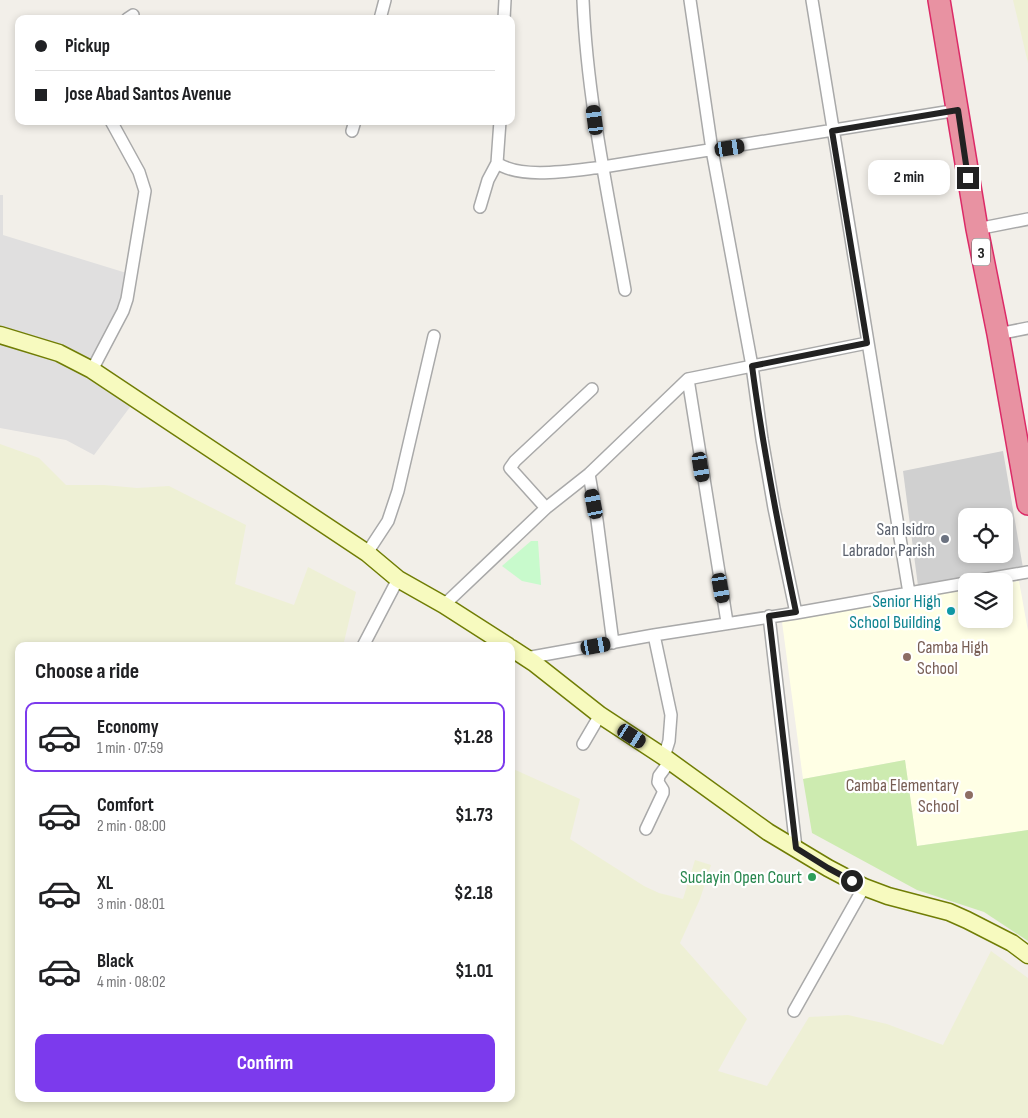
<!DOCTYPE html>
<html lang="en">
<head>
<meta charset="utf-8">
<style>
  body { margin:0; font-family:"Sofia Sans Condensed",sans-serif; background:#f2f2f2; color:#202124; height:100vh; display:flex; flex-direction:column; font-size:19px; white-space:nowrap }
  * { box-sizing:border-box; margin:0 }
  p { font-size:16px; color:#757577 }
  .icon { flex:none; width:28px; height:28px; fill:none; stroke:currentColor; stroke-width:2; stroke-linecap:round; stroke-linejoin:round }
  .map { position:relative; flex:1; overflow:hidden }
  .panel { position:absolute; left:15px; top:642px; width:500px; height:460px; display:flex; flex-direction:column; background:#fff; border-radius:10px; box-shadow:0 2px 8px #0003 }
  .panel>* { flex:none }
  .banner { position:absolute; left:15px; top:15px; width:500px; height:110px; border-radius:10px; box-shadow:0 2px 8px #0003; display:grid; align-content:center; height:110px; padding:0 20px; background:#fff }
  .tools { position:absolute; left:958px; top:508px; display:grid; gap:10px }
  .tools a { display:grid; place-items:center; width:55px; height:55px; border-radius:10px; background:#fff; box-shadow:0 2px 8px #0003; font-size:25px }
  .end { position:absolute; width:22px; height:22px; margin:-11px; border:6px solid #222; background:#fff; box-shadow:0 0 0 2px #fff }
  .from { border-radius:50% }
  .bubble { position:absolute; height:35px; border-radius:10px; background:#fff; box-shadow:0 2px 8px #0003; font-size:16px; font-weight:700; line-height:35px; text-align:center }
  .car { position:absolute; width:15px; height:30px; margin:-15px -8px; border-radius:6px; box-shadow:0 0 4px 1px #0007; background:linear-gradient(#222 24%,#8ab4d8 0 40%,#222 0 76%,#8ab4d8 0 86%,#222 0) }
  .banner b { display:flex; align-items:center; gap:18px; height:48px; font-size:19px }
  .banner b+b { border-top:1px solid #e0e0e0 }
  .banner i { width:12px; height:12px; background:#202124 }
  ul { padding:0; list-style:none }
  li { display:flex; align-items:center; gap:15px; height:70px; margin:0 10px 8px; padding:0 10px; border:2px solid transparent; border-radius:10px }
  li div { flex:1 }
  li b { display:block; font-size:19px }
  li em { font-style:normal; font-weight:700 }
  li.on { border-color:#7c3aed }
  li>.icon { width:45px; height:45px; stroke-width:1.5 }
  h2 { padding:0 20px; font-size:22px; line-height:60px }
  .primary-button { display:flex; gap:10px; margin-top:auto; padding:10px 20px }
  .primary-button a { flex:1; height:58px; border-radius:10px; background:#7c3aed; color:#fff; font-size:20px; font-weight:700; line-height:58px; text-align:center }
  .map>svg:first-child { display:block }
  .residential { fill:#e0dfdf }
  .education { fill:#ffffe5 }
  .religious { fill:#d0d0d0; fill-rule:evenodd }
  .farmland { fill:#eef0d5 }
  .grass { fill:#cdebb0 }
  .park { fill:#c8facc }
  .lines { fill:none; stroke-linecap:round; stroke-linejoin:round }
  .street-casing { stroke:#a9a9a9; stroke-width:14 }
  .secondary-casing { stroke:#707d05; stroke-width:19 }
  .highway-casing { stroke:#dc2a67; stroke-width:24 }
  .street { stroke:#fff; stroke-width:11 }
  .secondary { stroke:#f7fabf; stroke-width:16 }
  .highway { stroke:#e892a2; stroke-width:21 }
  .route { stroke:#222; stroke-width:6 }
  .worship-dot { fill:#6b7280; stroke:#fff; stroke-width:2 }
  .culture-dot { fill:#0f9aa8; stroke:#fff; stroke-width:2 }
  .education-dot { fill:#8d6e63; stroke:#fff; stroke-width:2 }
  .leisure-dot { fill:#2e9e5b; stroke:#fff; stroke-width:2 }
  .labels { text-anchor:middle; stroke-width:4.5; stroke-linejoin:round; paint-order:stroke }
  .shield { fill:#fff; stroke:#646464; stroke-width:1 }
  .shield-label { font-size:16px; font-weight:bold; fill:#222 }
  .worship-label { font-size:18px; fill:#5b616d; stroke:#fff; text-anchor:end }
  .culture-label { font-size:18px; fill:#0d838f; stroke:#fff; text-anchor:end }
  .education-label { font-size:18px; fill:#785e54; stroke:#fff; text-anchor:start }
  .leisure-label { font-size:18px; fill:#27864d; stroke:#fff; text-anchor:end }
</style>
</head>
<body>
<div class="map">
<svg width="1028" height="1118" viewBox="0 0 1028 1118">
  <rect width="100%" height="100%" fill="#f2efe9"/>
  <!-- residential -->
  <path class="residential" d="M 0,195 L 3,195 L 3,235 L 133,275 L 94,363 L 0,328 Z
    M 0,334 L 62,353 L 136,399 L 94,455 L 66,440 L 0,428 Z"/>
  <!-- education -->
  <path class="education" d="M 1019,581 L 1028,631 L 1028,830 L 917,846 L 905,760 L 803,779 L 782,622 L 907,598 L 966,589 L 966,619 L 1004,619 L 1004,583 Z"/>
  <!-- religious -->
  <path class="religious" d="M 1003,451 L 1023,568 L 918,586 L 903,471 ZM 966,516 L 1004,516 L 1004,554 L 966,554 Z"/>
  <!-- farmland -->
  <path class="farmland" d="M 1013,0 L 1028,0 L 1028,63 Z
    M 0,444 L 39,458 L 66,485 L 104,485 L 137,488 L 169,486 L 246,525 L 235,584 L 294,605 L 308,567 L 356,592 L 343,646 L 19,646 L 19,1099 L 511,1099 L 511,768 L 580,799 L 570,839 L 644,886 L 659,893 L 683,899 L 695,860 L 711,865 L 700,899 L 680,943 L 747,1019 L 718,1071 L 767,1086 L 809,1017 L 848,1015 L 887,1024 L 943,1045 L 991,951 L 1028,978 L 1028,1118 L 0,1118 Z"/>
  <!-- grass -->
  <path class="grass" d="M 905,760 L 917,846 L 1028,830 L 1028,941 L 984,912 L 917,890 L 812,833 L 803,779 Z"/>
  <!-- park -->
  <path class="park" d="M 531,541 L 538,541 L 541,585 L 522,581 L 502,566 Z"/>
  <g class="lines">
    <defs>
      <path id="street" d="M 583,0 C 587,98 608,194 625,290
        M 690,0 L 712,150 L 752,366 L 762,439 L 774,508 L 796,613
        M 812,0 L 909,593
        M 127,19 L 133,15
        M 380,19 L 385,0
        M 504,19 L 505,0
        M 500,121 L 497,163 C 522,180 574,170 603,167 L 958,110
        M 352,131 L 355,121
        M 480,207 L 488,180 L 497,163
        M 977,229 L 1028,219
        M 998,334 L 1028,328
        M 92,370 L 123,311 L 127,299 L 145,191 L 139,172 L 111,121
        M 688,379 L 727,622
        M 589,474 L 597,520 L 613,643
        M 546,508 L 510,468 L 515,461 L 592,389
        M 367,553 L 388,521 L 398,491 L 434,336
        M 975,581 L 1028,572
        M 444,605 L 546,508 L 589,474 L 688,379 L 867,343
        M 769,616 L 796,848
        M 654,635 L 671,715 L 669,741 L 664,757
        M 363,646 L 398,579
        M 526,658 L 654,635 L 796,613 L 966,583
        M 583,744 L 600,715
        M 646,829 L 663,793 L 663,790 L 658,782 L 659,776 L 670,761
        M 794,1011 L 864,887"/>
      <path id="secondary" d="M 0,335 L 59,353 L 92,370 L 367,553 L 398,579 L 444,605 L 508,646
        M 511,648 L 534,663 L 600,715 L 664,757 L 768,832 L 828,868 L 864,887 L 888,896 L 949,912 L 967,920 L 1012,943 L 1028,955"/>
      <path id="highway" d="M 939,0 L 977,229 L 998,334 L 1028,504"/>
    </defs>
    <!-- street casing -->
    <use href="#street" class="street-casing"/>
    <!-- secondary casing -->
    <use href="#secondary" class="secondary-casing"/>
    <!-- highway casing -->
    <use href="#highway" class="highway-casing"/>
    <!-- street -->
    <use href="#street" class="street"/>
    <!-- secondary -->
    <use href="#secondary" class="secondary"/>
    <!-- highway -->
    <use href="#highway" class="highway"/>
  </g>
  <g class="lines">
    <!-- route -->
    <path class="route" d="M 852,881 L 828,868 L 796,848 L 769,616 L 796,612 C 779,531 763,449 752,366 L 867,343 L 832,131 L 958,110 L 968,178"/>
  </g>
  <!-- markers -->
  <circle class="worship-dot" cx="945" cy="539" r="5"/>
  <circle class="culture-dot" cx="951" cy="611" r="5"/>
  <g class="education-dot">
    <circle cx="907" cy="657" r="5"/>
    <circle cx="969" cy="795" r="5"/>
  </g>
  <circle class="leisure-dot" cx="812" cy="877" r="5"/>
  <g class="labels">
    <!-- shield labels -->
    <rect class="shield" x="972" y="238.5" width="18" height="27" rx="4"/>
    <g class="shield-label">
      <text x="981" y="258">3</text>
    </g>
    <!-- worship labels -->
    <g class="worship-label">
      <text x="935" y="535">San Isidro<tspan x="935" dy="21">Labrador Parish</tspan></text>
    </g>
    <!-- culture labels -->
    <g class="culture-label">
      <text x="941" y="607">Senior High<tspan x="941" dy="21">School Building</tspan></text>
    </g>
    <!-- education labels -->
    <g class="education-label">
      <text x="917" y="653">Camba High<tspan x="917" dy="21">School</tspan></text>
      <text x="959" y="791" text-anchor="end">Camba Elementary<tspan x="959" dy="21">School</tspan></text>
    </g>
    <!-- leisure labels -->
    <g class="leisure-label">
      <text x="802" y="883">Suclayin Open Court</text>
    </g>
  </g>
</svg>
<div class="tools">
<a><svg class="icon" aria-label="locate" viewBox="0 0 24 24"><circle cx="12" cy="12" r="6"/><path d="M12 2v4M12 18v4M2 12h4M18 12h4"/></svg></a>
<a><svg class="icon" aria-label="layers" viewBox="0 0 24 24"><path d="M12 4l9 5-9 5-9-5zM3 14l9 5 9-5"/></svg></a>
</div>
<i class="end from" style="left:852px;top:881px"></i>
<i class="end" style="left:968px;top:178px"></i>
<div class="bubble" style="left:868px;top:160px;width:82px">2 min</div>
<i class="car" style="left:595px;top:120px;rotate:353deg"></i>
<i class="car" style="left:730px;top:148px;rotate:81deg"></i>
<i class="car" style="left:701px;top:467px;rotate:171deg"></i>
<i class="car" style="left:594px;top:504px;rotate:349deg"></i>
<i class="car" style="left:721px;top:588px;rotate:170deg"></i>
<i class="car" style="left:596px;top:646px;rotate:80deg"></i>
<i class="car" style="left:632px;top:736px;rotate:123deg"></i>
<div class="banner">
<b><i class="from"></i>Pickup</b>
<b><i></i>Jose Abad Santos Avenue</b>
</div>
<section class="panel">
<h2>Choose a ride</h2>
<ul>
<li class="on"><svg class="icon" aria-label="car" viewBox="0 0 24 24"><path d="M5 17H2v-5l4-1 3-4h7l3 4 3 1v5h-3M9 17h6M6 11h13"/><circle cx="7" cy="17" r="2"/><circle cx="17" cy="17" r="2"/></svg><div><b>Economy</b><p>1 min · 07:59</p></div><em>$1.28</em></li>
<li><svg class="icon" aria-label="car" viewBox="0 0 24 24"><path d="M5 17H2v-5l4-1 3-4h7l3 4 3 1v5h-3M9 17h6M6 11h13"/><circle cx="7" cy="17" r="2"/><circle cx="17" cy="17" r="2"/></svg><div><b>Comfort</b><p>2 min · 08:00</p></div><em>$1.73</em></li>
<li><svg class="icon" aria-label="car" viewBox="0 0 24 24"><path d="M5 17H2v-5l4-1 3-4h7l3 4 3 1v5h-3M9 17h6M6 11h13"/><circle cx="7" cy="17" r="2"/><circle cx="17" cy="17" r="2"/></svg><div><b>XL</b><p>3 min · 08:01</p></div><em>$2.18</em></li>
<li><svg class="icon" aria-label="car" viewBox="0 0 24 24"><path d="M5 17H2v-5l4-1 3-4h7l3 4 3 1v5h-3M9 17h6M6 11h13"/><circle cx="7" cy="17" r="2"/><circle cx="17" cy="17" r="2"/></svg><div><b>Black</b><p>4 min · 08:02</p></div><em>$1.01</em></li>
</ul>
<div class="primary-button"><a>Confirm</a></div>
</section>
</div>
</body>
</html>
